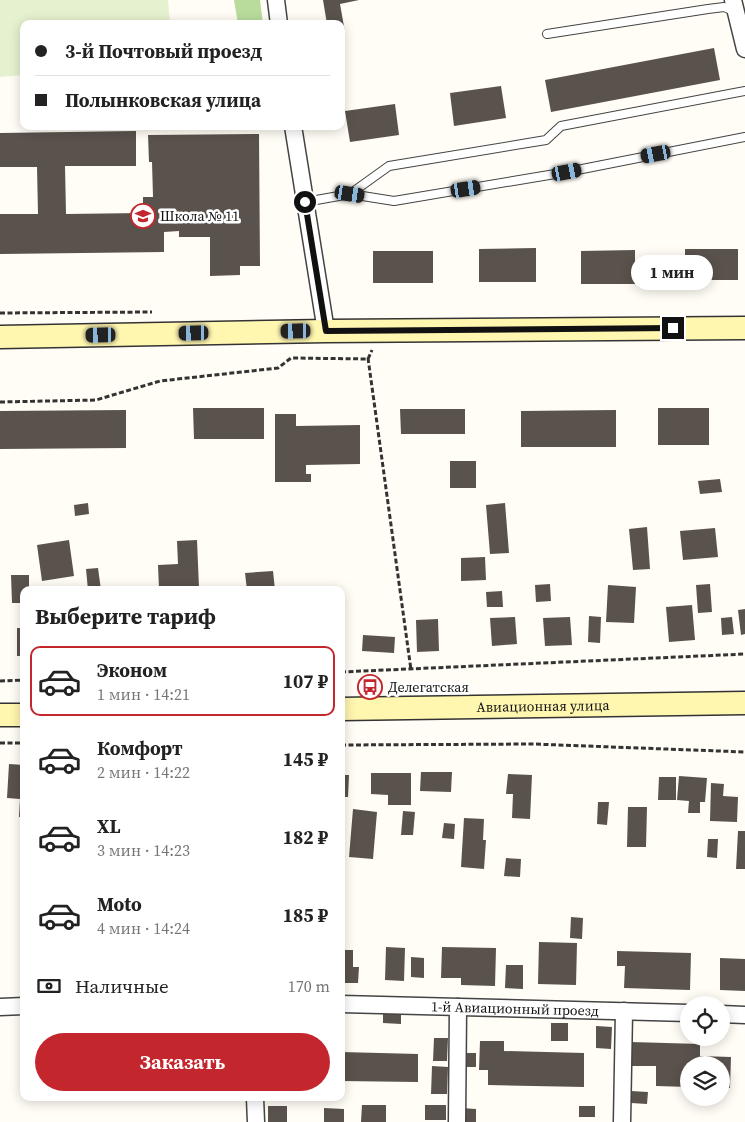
<!DOCTYPE html>
<html lang="ru">
<head>
<meta charset="utf-8">
<style>
  body { margin:0; font-family:"Source Serif 4",serif; background:#f2f2f2; color:#222; height:100vh; display:flex; flex-direction:column; font-size:19px; white-space:nowrap }
  * { box-sizing:border-box; margin:0 }
  p { font-size:16px; color:#767676 }
  .icon { flex:none; width:28px; height:28px; fill:none; stroke:currentColor; stroke-width:2; stroke-linecap:round; stroke-linejoin:round }
  .map { position:relative; flex:1; overflow:hidden }
  .sheet { position:absolute; left:20px; top:586px; width:325px; height:515px; display:flex; flex-direction:column; background:#fff; border-radius:10px; box-shadow:0 2px 12px #0003 }
  .sheet>* { flex:none }
  .top-card { position:absolute; left:20px; top:20px; width:325px; height:110px; border-radius:10px; box-shadow:0 2px 12px #0003; display:grid; align-content:center; height:110px; padding:0 15px; background:#fff }
  .fabs { position:absolute; left:680px; top:996px; display:grid; gap:10px }
  .fabs a { display:grid; place-items:center; width:50px; height:50px; border-radius:50%; background:#fff; box-shadow:0 2px 12px #0003; font-size:25px }
  .end { position:absolute; width:22px; height:22px; margin:-11px; border:6px solid #111; background:#fff; box-shadow:0 0 0 2px #fff }
  .from { border-radius:50% }
  .bubble { position:absolute; height:35px; border-radius:18px; background:#fff; box-shadow:0 2px 12px #0003; font-size:16px; font-weight:700; line-height:35px; text-align:center }
  .car { position:absolute; width:15px; height:30px; margin:-15px -8px; border-radius:6px; box-shadow:0 0 4px 1px #0007; background:linear-gradient(#222 24%,#8ab4d8 0 40%,#222 0 76%,#8ab4d8 0 86%,#222 0) }
  .top-card b { display:flex; align-items:center; gap:18px; height:48px; font-size:19px }
  .top-card b+b { border-top:1px solid #e0e0e0 }
  .top-card i { width:12px; height:12px; background:#222 }
  ul { padding:0; list-style:none }
  li { display:flex; align-items:center; gap:15px; height:70px; margin:0 10px 8px; padding:0 5px; border:2px solid transparent; border-radius:10px }
  li div { flex:1 }
  li b { display:block; font-size:19px }
  li em { font-style:normal; font-weight:700 }
  li.active { border-color:#c4262e }
  li>.icon { width:45px; height:45px; stroke-width:1.5 }
  h2 { padding:0 15px; font-size:22px; line-height:60px }
  .pay { display:flex; align-items:center; gap:12px; height:55px; padding:0 15px; font-size:19px }
  .pay p { margin-inline-start:auto }
  .cta { display:flex; gap:10px; margin-top:auto; padding:10px 15px }
  .cta a { flex:1; height:58px; border-radius:30px; background:#c4262e; color:#fff; font-size:20px; font-weight:700; line-height:58px; text-align:center }
  .map>svg:first-child { display:block }
  .forest { fill:#b9dc9c }
  .pitch { fill:#e6f2cf }
  .building { fill:#5a524d }
  .lines { fill:none; stroke-linecap:round; stroke-linejoin:round }
  .lane-casing { stroke:#444; stroke-width:10 }
  .street-casing { stroke:#444; stroke-width:19 }
  .secondary-casing { stroke:#333; stroke-width:25 }
  .path { stroke:#333; stroke-width:3; stroke-dasharray:5 2.5; stroke-linecap:butt }
  .lane { stroke:#fff; stroke-width:8 }
  .street { stroke:#fff; stroke-width:16 }
  .secondary { stroke:#fff6b0; stroke-width:22 }
  .route { stroke:#111; stroke-width:6 }
  .labels { text-anchor:middle; stroke-width:5; stroke-linejoin:round; paint-order:stroke }
  .poi-label { font-size:14px; fill:#111; stroke:#fff; text-anchor:start }
  .street-label { font-size:14px; fill:#111; stroke:#fff }
</style>
</head>
<body>
<div class="map">
<svg width="745" height="1122" viewBox="0 0 745 1122">
  <rect width="100%" height="100%" fill="#fffdf5"/>
  <!-- forest -->
  <path class="forest" d="M 234,0 L 260,0 L 263,24 L 238,24 Z"/>
  <!-- pitch -->
  <path class="pitch" d="M 0,0 L 168,0 L 170,24 L 24,24 L 24,75 L 0,77 Z"/>
  <!-- building -->
  <path class="building" d="M 323,0 L 359,0 L 340,4 L 345,32 L 341,33 L 341,24 L 327,24 Z
    M 714,48 L 720,80 L 551,112 L 545,80 Z
    M 501,86 L 506,118 L 454,126 L 450,93 Z
    M 395,104 L 399,135 L 350,142 L 345,111 Z
    M 136,131 L 136,166 L 65,166 L 66,214 L 143,213 L 143,197 L 153,197 L 152,162 L 149,162 L 148,135 L 259,134 L 260,266 L 240,266 L 240,275 L 210,276 L 210,237 L 179,237 L 179,231 L 164,232 L 164,252 L 0,254 L 0,214 L 38,214 L 37,167 L 0,167 L 0,133 Z
    M 536,248 L 536,282 L 479,282 L 479,249 Z
    M 685,249 L 738,249 L 738,280 L 685,280 Z
    M 635,250 L 635,284 L 581,284 L 581,251 Z
    M 373,251 L 433,251 L 433,283 L 373,283 Z
    M 193,408 L 264,408 L 264,439 L 194,439 Z
    M 658,408 L 709,408 L 709,445 L 658,445 Z
    M 400,409 L 465,409 L 465,434 L 401,434 Z
    M 126,410 L 126,448 L 0,449 L 0,411 Z
    M 616,410 L 616,447 L 521,447 L 521,411 Z
    M 275,414 L 296,414 L 296,426 L 360,425 L 360,464 L 306,465 L 306,474 L 311,474 L 311,482 L 275,482 Z
    M 450,461 L 476,461 L 476,488 L 450,488 Z
    M 720,479 L 722,492 L 700,494 L 698,481 Z
    M 88,503 L 89,514 L 75,516 L 74,505 Z
    M 505,503 L 509,553 L 490,554 L 486,505 Z
    M 647,527 L 650,569 L 633,570 L 629,529 Z
    M 715,528 L 718,557 L 683,560 L 680,531 Z
    M 69,540 L 74,576 L 42,581 L 37,545 Z
    M 197,540 L 199,588 L 159,589 L 158,565 L 178,564 L 177,541 Z
    M 485,557 L 486,580 L 461,581 L 461,558 Z
    M 98,568 L 101,590 L 88,590 L 86,569 Z
    M 273,571 L 275,590 L 247,590 L 245,573 Z
    M 11,575 L 29,575 L 29,590 L 24,590 L 24,603 L 12,603 Z
    M 550,584 L 551,601 L 536,602 L 535,585 Z
    M 710,584 L 712,612 L 698,613 L 696,585 Z
    M 608,585 L 636,587 L 634,623 L 606,622 Z
    M 502,591 L 503,607 L 487,607 L 486,592 Z
    M 692,605 L 695,640 L 669,642 L 666,607 Z
    M 745,609 L 745,634 L 741,635 L 738,610 Z
    M 589,616 L 601,617 L 600,643 L 588,642 Z
    M 515,617 L 517,644 L 492,646 L 490,618 Z
    M 570,617 L 572,645 L 545,646 L 543,618 Z
    M 732,617 L 734,634 L 722,635 L 721,618 Z
    M 438,619 L 439,651 L 417,652 L 416,620 Z
    M 17,628 L 24,628 L 24,656 L 17,656 Z
    M 363,635 L 395,637 L 394,653 L 362,651 Z
    M 9,764 L 24,765 L 24,817 L 19,817 L 20,799 L 7,798 Z
    M 421,772 L 452,772 L 451,792 L 420,791 Z
    M 371,773 L 411,773 L 411,805 L 388,805 L 388,795 L 371,794 Z
    M 508,774 L 532,775 L 530,819 L 512,818 L 513,794 L 506,794 Z
    M 341,775 L 349,775 L 348,797 L 341,797 Z
    M 679,776 L 707,778 L 705,802 L 700,802 L 700,813 L 688,813 L 689,801 L 677,800 Z
    M 659,777 L 676,777 L 676,800 L 658,800 Z
    M 711,783 L 724,784 L 723,796 L 738,797 L 737,822 L 710,821 Z
    M 341,801 L 344,802 L 343,823 L 341,822 Z
    M 598,802 L 609,802 L 607,825 L 597,824 Z
    M 628,807 L 647,807 L 646,847 L 627,847 Z
    M 353,809 L 377,812 L 373,859 L 349,857 Z
    M 403,811 L 415,812 L 413,835 L 401,835 Z
    M 464,818 L 484,819 L 483,840 L 486,840 L 484,869 L 461,867 Z
    M 444,823 L 455,824 L 454,839 L 442,838 Z
    M 738,831 L 745,831 L 745,869 L 736,869 Z
    M 708,839 L 718,839 L 717,858 L 707,857 Z
    M 506,858 L 521,859 L 520,877 L 504,876 Z
    M 571,917 L 583,918 L 582,939 L 570,938 Z
    M 539,942 L 577,943 L 576,985 L 538,984 Z
    M 386,947 L 405,948 L 404,981 L 385,980 Z
    M 442,947 L 496,948 L 495,986 L 461,985 L 461,978 L 441,978 Z
    M 341,950 L 353,950 L 353,967 L 359,967 L 358,983 L 341,983 Z
    M 617,951 L 691,953 L 690,990 L 624,988 L 625,966 L 617,966 Z
    M 411,957 L 424,958 L 424,978 L 411,977 Z
    M 720,958 L 745,959 L 745,991 L 720,990 Z
    M 506,965 L 523,965 L 523,989 L 505,988 Z
    M 383,1013 L 401,1013 L 401,1024 L 383,1023 Z
    M 551,1023 L 568,1023 L 568,1041 L 551,1041 Z
    M 596,1026 L 612,1027 L 611,1049 L 596,1048 Z
    M 434,1038 L 448,1038 L 447,1061 L 433,1061 Z
    M 480,1041 L 504,1041 L 504,1051 L 584,1053 L 584,1087 L 488,1085 L 488,1070 L 479,1070 Z
    M 631,1042 L 700,1044 L 700,1056 L 731,1057 L 730,1088 L 721,1088 L 721,1065 L 689,1065 L 689,1087 L 656,1086 L 656,1066 L 631,1066 Z
    M 341,1052 L 418,1054 L 418,1082 L 341,1081 Z
    M 466,1053 L 476,1053 L 476,1067 L 466,1067 Z
    M 432,1066 L 448,1067 L 447,1094 L 431,1094 Z
    M 631,1091 L 648,1092 L 647,1104 L 631,1103 Z
    M 270,1098 L 286,1098 L 286,1101 L 269,1100 Z
    M 362,1105 L 386,1105 L 386,1122 L 361,1122 Z
    M 425,1105 L 446,1105 L 446,1120 L 425,1120 Z
    M 268,1106 L 287,1106 L 287,1122 L 268,1122 Z
    M 579,1106 L 595,1106 L 595,1117 L 579,1117 Z
    M 324,1108 L 344,1109 L 344,1122 L 324,1122 Z
    M 461,1108 L 476,1109 L 476,1122 L 460,1122 Z"/>
  <g class="lines">
    <defs>
      <path id="lane" d="M 547,34 L 708,9 L 724,7 L 736,12
        M 350,194 L 389,166 L 546,140 L 561,126 L 745,91
        M 305,202 L 350,194 L 394,201 L 567,172 L 745,137"/>
      <g id="street">
        <path d="M 276,0 L 279,24"/>
        <path d="M 733,0 L 745,49"/>
        <path d="M 293,126 L 326,331"/>
        <path id="s1" d="M 341,1004 L 689,1013"/>
        <path d="M 0,1007 L 24,1006"/>
        <path d="M 721,1014 L 745,1015"/>
        <path d="M 255,1098 L 256,1122"/>
        <path d="M 457,1122 L 458,1007"/>
        <path d="M 622,1122 L 624,1011"/>
      </g>
      <g id="secondary">
        <path d="M 0,337 L 326,331 L 745,328"/>
        <path id="s2" d="M 341,709 L 745,703"/>
        <path d="M 0,715 L 24,715"/>
      </g>
    </defs>
    <!-- lane casing -->
    <use href="#lane" class="lane-casing"/>
    <!-- street casing -->
    <use href="#street" class="street-casing"/>
    <!-- secondary casing -->
    <use href="#secondary" class="secondary-casing"/>
    <!-- path -->
    <path class="path" d="M 0,313 L 152,312
      M 368,358 L 411,670
      M 0,402 L 96,400 L 160,381 L 278,368 L 291,358 L 368,359 L 372,350
      M 341,672 L 745,654
      M 0,681 L 24,680
      M 0,743 L 24,743
      M 341,745 L 533,744 L 745,752"/>
    <!-- lane -->
    <use href="#lane" class="lane"/>
    <!-- street -->
    <use href="#street" class="street"/>
    <!-- secondary -->
    <use href="#secondary" class="secondary"/>
  </g>
  <g class="lines">
    <!-- route -->
    <path class="route" d="M 305,202 L 326,331 L 673,328"/>
  </g>
  <!-- icons -->
  <defs>
    <symbol id="school-ring" viewBox="-11 -11 22 22"><circle r="9.5" fill="#fff" stroke="#c4262e" stroke-width="1.5"/><path d="M0-5L7-2L0 1L-7-2ZM-4 1L0 2.5L4 1V4Q0 6-4 4Z" fill="#c4262e"/></symbol>
    <symbol id="bus-ring" viewBox="-11 -11 22 22"><circle r="9.5" fill="#fff" stroke="#c4262e" stroke-width="1.5"/><path d="M-5-6H5V4H4V6H2V4H-2V6H-4V4H-5ZM-3.5-4V0h7V-4ZM-3.5 1.2v1.5H-2V1.2ZM2 1.2v1.5H3.5V1.2Z" fill="#c4262e"/></symbol>
  </defs>
  <g fill-rule="evenodd">
    <use href="#school-ring" x="129" y="202" width="28" height="28"/>
    <use href="#bus-ring" x="356" y="673" width="28" height="28"/>
  </g>
  <g class="labels">
    <!-- poi labels -->
    <g class="poi-label">
      <text x="160" y="221">Школа № 11</text>
      <text x="388" y="692">Делегатская</text>
    </g>
    <!-- street labels -->
    <g class="street-label">
      <text dy="5" stroke="none"><textPath href="#s2" startOffset="202">Авиационная улица</textPath></text>
      <text dy="5" stroke="none"><textPath href="#s1" startOffset="174">1-й Авиационный проезд</textPath></text>
    </g>
  </g>
</svg>
<div class="fabs">
<a><svg class="icon" aria-label="locate" viewBox="0 0 24 24"><circle cx="12" cy="12" r="6"/><path d="M12 2v4M12 18v4M2 12h4M18 12h4"/></svg></a>
<a><svg class="icon" aria-label="layers" viewBox="0 0 24 24"><path d="M12 4l9 5-9 5-9-5zM3 14l9 5 9-5"/></svg></a>
</div>
<i class="end from" style="left:305px;top:202px"></i>
<i class="end" style="left:673px;top:328px"></i>
<div class="bubble" style="left:631px;top:255px;width:82px">1 мин</div>
<i class="car" style="left:656px;top:154px;rotate:259deg"></i>
<i class="car" style="left:567px;top:172px;rotate:79deg"></i>
<i class="car" style="left:466px;top:189px;rotate:81deg"></i>
<i class="car" style="left:350px;top:194px;rotate:99deg"></i>
<i class="car" style="left:296px;top:331px;rotate:269deg"></i>
<i class="car" style="left:194px;top:333px;rotate:269deg"></i>
<i class="car" style="left:101px;top:335px;rotate:269deg"></i>
<div class="top-card">
<b><i class="from"></i>3-й Почтовый проезд</b>
<b><i></i>Полынковская улица</b>
</div>
<section class="sheet">
<h2>Выберите тариф</h2>
<ul>
<li class="active"><svg class="icon" aria-label="car" viewBox="0 0 24 24"><path d="M5 17H2v-5l4-1 3-4h7l3 4 3 1v5h-3M9 17h6M6 11h13"/><circle cx="7" cy="17" r="2"/><circle cx="17" cy="17" r="2"/></svg><div><b>Эконом</b><p>1 мин · 14:21</p></div><em>107 ₽</em></li>
<li><svg class="icon" aria-label="car" viewBox="0 0 24 24"><path d="M5 17H2v-5l4-1 3-4h7l3 4 3 1v5h-3M9 17h6M6 11h13"/><circle cx="7" cy="17" r="2"/><circle cx="17" cy="17" r="2"/></svg><div><b>Комфорт</b><p>2 мин · 14:22</p></div><em>145 ₽</em></li>
<li><svg class="icon" aria-label="car" viewBox="0 0 24 24"><path d="M5 17H2v-5l4-1 3-4h7l3 4 3 1v5h-3M9 17h6M6 11h13"/><circle cx="7" cy="17" r="2"/><circle cx="17" cy="17" r="2"/></svg><div><b>XL</b><p>3 мин · 14:23</p></div><em>182 ₽</em></li>
<li><svg class="icon" aria-label="car" viewBox="0 0 24 24"><path d="M5 17H2v-5l4-1 3-4h7l3 4 3 1v5h-3M9 17h6M6 11h13"/><circle cx="7" cy="17" r="2"/><circle cx="17" cy="17" r="2"/></svg><div><b>Moto</b><p>4 мин · 14:24</p></div><em>185 ₽</em></li>
</ul>
<div class="pay"><svg class="icon" aria-label="cash" viewBox="0 0 24 24"><path d="M3 7h18v10H3z"/><circle cx="12" cy="12" r="2"/></svg>Наличные<p>170 m</p></div>
<div class="cta"><a>Заказать</a></div>
</section>
</div>
</body>
</html>
